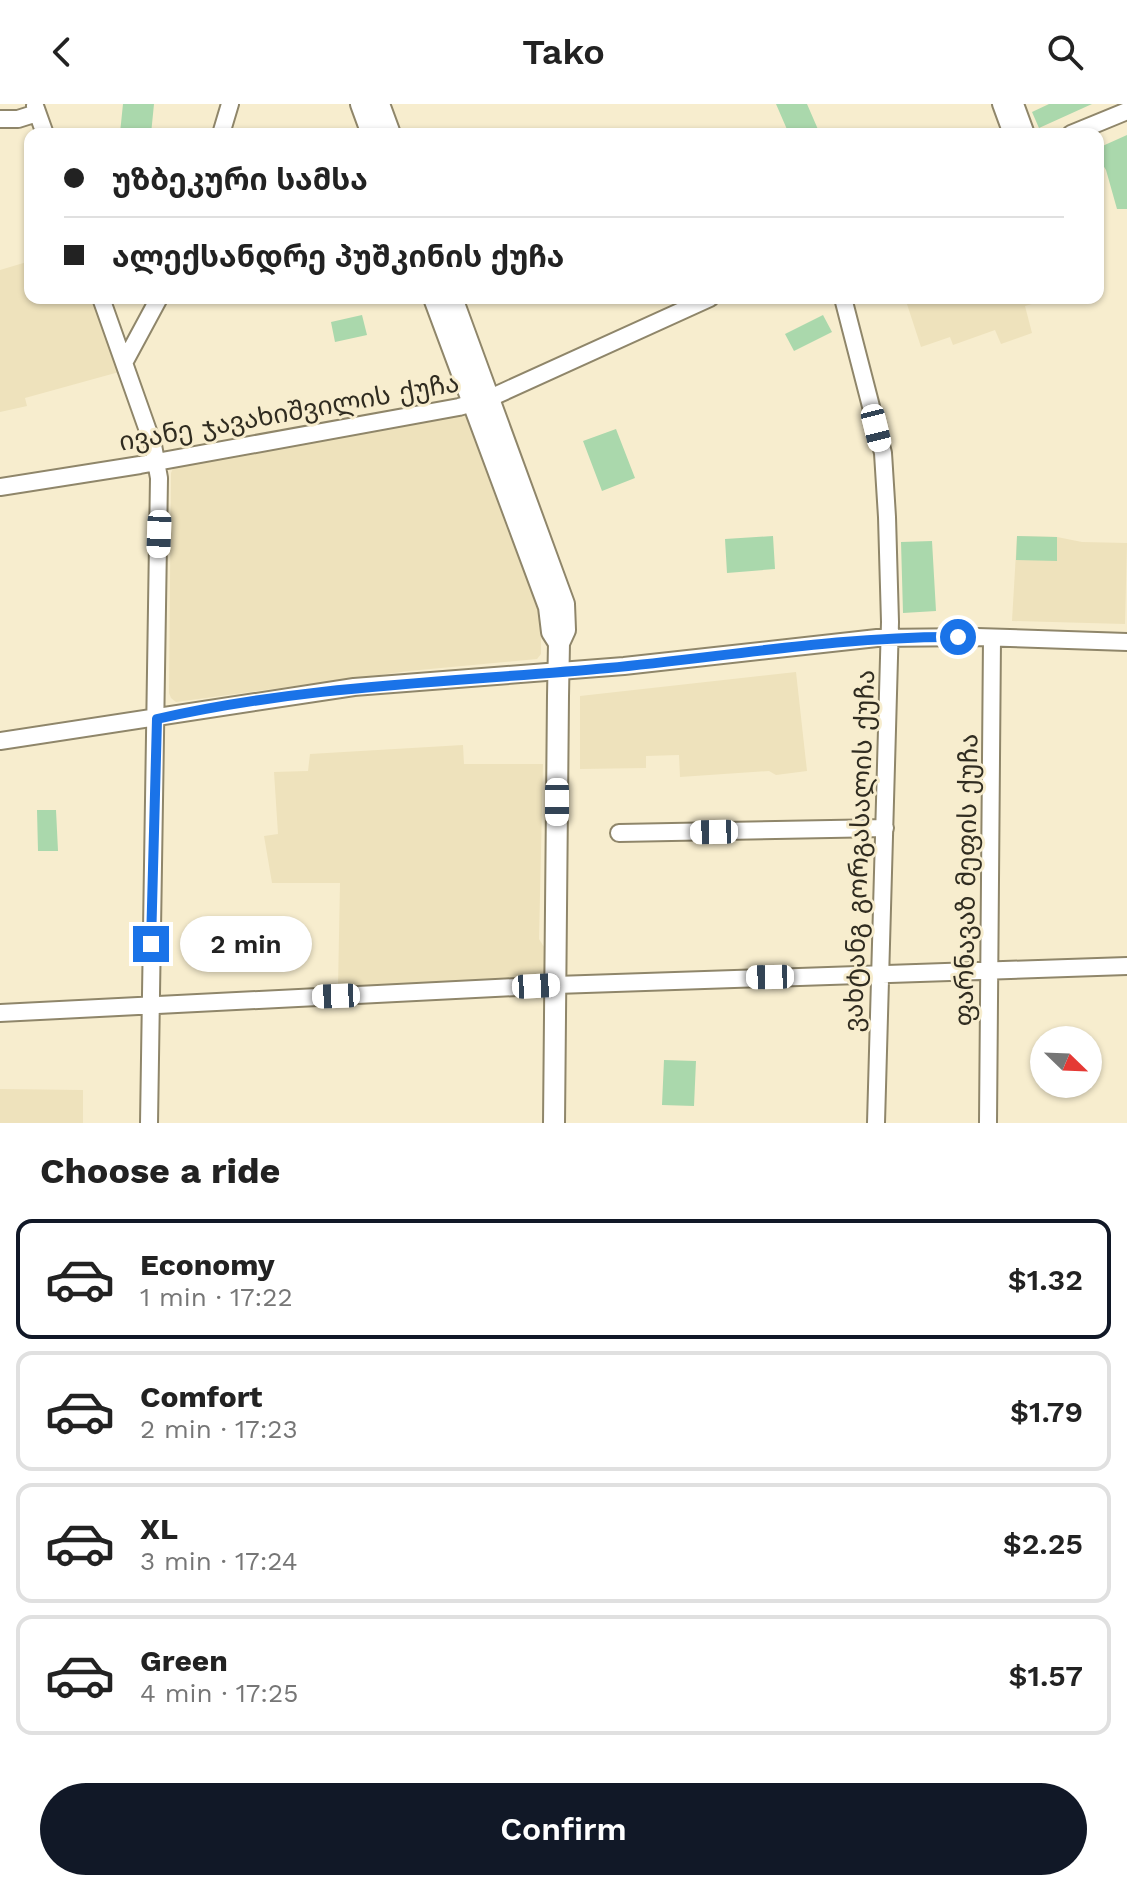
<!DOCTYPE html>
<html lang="en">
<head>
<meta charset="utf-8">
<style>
  body { margin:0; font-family:"Work Sans","Noto Sans Georgian",sans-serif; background:#f2f2f2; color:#222; height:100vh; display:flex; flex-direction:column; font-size:30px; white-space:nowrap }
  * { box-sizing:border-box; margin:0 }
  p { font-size:26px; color:#767676 }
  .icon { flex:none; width:44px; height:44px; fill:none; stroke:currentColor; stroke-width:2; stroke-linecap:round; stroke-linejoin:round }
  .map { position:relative; height:1019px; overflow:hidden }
  .sheet { display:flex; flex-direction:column; background:#fff; flex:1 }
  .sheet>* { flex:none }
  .hud { position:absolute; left:24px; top:24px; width:1080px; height:176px; border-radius:16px; box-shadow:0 2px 6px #0004; display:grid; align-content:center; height:176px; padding:0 40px; background:#fff }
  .needle { width:52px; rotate:113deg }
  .buttons { position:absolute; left:1030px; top:922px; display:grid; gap:16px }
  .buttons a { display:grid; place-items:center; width:72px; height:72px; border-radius:50%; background:#fff; box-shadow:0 2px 6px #0004; font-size:40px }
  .end { position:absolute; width:36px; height:36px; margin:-18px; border:10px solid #1a73e8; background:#fff; box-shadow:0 0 0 4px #fff }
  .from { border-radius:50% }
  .bubble { position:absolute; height:56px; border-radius:28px; background:#fff; box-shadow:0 2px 6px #0004; font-size:26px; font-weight:600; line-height:56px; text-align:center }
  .car { position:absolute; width:24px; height:48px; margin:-24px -12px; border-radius:10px; box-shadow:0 0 6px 2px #0007; background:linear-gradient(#fff 24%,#345 0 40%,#fff 0 76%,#345 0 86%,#fff 0) }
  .hud b { display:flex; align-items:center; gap:28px; height:76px; font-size:30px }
  .hud b+b { border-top:2px solid #e0e0e0 }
  .hud i { width:20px; height:20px; background:#222 }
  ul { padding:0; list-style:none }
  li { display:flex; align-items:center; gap:24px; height:120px; margin:0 16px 12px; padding:0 24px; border:4px solid #e0e0e0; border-radius:16px }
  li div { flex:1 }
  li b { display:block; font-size:30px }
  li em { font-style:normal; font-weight:600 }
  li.selected { border-color:#111827 }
  li>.icon { width:72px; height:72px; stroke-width:1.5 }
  h2 { padding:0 40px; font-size:36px; line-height:96px }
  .cta { display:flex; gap:16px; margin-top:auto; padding:16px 40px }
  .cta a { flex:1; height:92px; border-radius:48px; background:#111827; color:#fff; font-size:32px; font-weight:600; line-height:92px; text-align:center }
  header { display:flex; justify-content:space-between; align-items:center; height:104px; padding:0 40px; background:#fff; font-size:36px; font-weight:600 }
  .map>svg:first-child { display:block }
  .built { fill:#eee2bc }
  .green { fill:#aad8ac }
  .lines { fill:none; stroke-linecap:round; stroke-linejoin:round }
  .minor-casing { stroke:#8f866a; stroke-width:20 }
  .major-casing { stroke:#8f866a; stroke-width:24 }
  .minor { stroke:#fff; stroke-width:16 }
  .major { stroke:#fff; stroke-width:20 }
  .route { stroke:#1a73e8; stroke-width:10 }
  .labels { text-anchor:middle; stroke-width:6; stroke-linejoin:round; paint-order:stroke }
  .street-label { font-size:26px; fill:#302c20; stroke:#f7edce }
</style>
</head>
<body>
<header><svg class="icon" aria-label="back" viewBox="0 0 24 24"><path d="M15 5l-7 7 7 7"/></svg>Tako<svg class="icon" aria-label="search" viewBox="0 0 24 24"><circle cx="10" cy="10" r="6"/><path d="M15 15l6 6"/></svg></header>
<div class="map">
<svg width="1127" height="1019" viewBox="0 0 1127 1019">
  <rect width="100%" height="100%" fill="#f7edce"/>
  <!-- built -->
  <path class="built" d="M 30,157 L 30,194 L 93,194 L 119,268 L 25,294 L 27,302 L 0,308 L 0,166 Z
    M 905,194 L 1060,194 L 1061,197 L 1049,200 L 1042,197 L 1025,202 L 1032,229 L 1001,240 L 995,226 L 953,241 L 950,233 L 921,243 Z
    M 464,308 L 511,435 L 533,486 L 541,518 L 541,550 L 537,555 L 409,567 L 176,598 L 171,594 L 169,589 L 171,369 L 174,362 Z
    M 1017,432 L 1057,433 L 1082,438 L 1127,439 L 1125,520 L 1012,517 Z
    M 796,568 L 807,667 L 776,671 L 769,667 L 680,673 L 679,651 L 646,652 L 646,664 L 580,665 L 580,592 Z
    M 463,641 L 464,660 L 543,660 L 539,835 L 546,846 L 545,874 L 338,884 L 340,779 L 272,779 L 264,732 L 278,730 L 274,668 L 308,667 L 310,650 Z
    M 0,985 L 83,986 L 83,1019 L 0,1019 Z"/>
  <!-- green -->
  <path class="green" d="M 123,0 L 154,0 L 151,30 L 120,29 Z
    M 776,0 L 807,0 L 820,30 L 789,30 Z
    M 1049,0 L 1092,0 L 1039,24 L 1032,8 Z
    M 1127,31 L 1127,105 L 1117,105 L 1106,66 L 1098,53 L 1098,44 Z
    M 362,211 L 367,231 L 335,238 L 331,218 Z
    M 823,211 L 832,228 L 794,247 L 785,230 Z
    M 616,325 L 635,374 L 602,387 L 583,337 Z
    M 773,432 L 775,465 L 727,469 L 725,435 Z
    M 1017,432 L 1057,433 L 1057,457 L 1016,456 Z
    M 932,437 L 936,507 L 903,509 L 901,438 Z
    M 37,706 L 56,706 L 58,747 L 38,747 Z
    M 664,956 L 696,957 L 694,1002 L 662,1001 Z"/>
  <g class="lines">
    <defs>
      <path id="minor" d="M 1001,0 L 1012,30
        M 1015,0 L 1026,30
        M 35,2 L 45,30
        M 0,15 L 18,15 L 37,9
        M 221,30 L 230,0
        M 1071,30 L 1127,7
        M 101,194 L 153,341 L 159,374 L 149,1019
        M 843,194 L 883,349 L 887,413 L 890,518 L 876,1019
        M 125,257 L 159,194
        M 0,383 L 140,361 L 459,303 L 490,294 L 710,194
        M 0,637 L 354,583 L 624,562 L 877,534 L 977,533 L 1127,538
        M 619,729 L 885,724
        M 0,909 L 556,881 L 1127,862
        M 988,1019 L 992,534"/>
      <path id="major" d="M 361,0 L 372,30
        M 379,0 L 390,30
        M 434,194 L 549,503 L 552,528 L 559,539
        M 452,194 L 564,500 L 565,526 L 559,539 L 558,592 L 554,1019"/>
    </defs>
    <!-- minor casing -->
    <use href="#minor" class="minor-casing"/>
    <!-- major casing -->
    <use href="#major" class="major-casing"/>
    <!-- minor -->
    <use href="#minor" class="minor"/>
    <!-- major -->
    <use href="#major" class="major"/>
  </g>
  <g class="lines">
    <!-- route -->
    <path class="route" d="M 151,840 L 157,615 C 305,581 457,578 608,564 C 724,553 841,532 958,533"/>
  </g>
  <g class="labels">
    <!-- street labels -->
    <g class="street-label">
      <text transform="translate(289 308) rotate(-10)" y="9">ივანე ჯავახიშვილის ქუჩა</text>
      <text transform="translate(859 747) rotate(-88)" y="9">ვახტანგ გორგასალის ქუჩა</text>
      <text transform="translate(966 776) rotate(-89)" y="9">ფარნავაზ მეფის ქუჩა</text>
    </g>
  </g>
</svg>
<div class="buttons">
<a><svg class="needle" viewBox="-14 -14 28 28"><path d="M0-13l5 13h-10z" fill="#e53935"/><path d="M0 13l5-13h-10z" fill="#767676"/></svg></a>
</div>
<i class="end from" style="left:958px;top:533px"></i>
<i class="end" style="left:151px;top:840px"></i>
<div class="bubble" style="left:180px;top:812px;width:132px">2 min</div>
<i class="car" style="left:876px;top:324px;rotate:166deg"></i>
<i class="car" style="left:159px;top:430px;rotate:182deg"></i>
<i class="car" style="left:557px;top:698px;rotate:180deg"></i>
<i class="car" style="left:714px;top:728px;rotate:269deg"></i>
<i class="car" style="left:770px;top:873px;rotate:269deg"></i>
<i class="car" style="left:536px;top:882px;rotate:87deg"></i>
<i class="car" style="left:336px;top:892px;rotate:268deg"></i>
<div class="hud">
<b><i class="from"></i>უზბეკური სამსა</b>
<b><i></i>ალექსანდრე პუშკინის ქუჩა</b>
</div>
</div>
<section class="sheet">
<h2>Choose a ride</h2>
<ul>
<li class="selected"><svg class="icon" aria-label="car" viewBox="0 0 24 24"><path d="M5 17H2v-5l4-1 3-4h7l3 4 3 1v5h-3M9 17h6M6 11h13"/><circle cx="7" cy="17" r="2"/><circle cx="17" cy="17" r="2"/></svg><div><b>Economy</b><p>1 min · 17:22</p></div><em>$1.32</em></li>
<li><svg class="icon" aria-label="car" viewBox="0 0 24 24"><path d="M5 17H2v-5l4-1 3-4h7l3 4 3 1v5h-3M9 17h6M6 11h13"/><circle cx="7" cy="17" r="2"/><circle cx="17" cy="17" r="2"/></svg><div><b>Comfort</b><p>2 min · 17:23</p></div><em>$1.79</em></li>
<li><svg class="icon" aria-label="car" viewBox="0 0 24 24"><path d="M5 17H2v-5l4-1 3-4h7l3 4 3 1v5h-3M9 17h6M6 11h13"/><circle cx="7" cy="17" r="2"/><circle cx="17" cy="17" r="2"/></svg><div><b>XL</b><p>3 min · 17:24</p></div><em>$2.25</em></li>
<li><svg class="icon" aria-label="car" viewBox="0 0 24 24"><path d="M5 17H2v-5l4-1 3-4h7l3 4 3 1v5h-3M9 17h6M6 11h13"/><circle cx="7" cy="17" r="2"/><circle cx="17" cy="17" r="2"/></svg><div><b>Green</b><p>4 min · 17:25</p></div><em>$1.57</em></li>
</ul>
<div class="cta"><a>Confirm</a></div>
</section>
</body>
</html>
